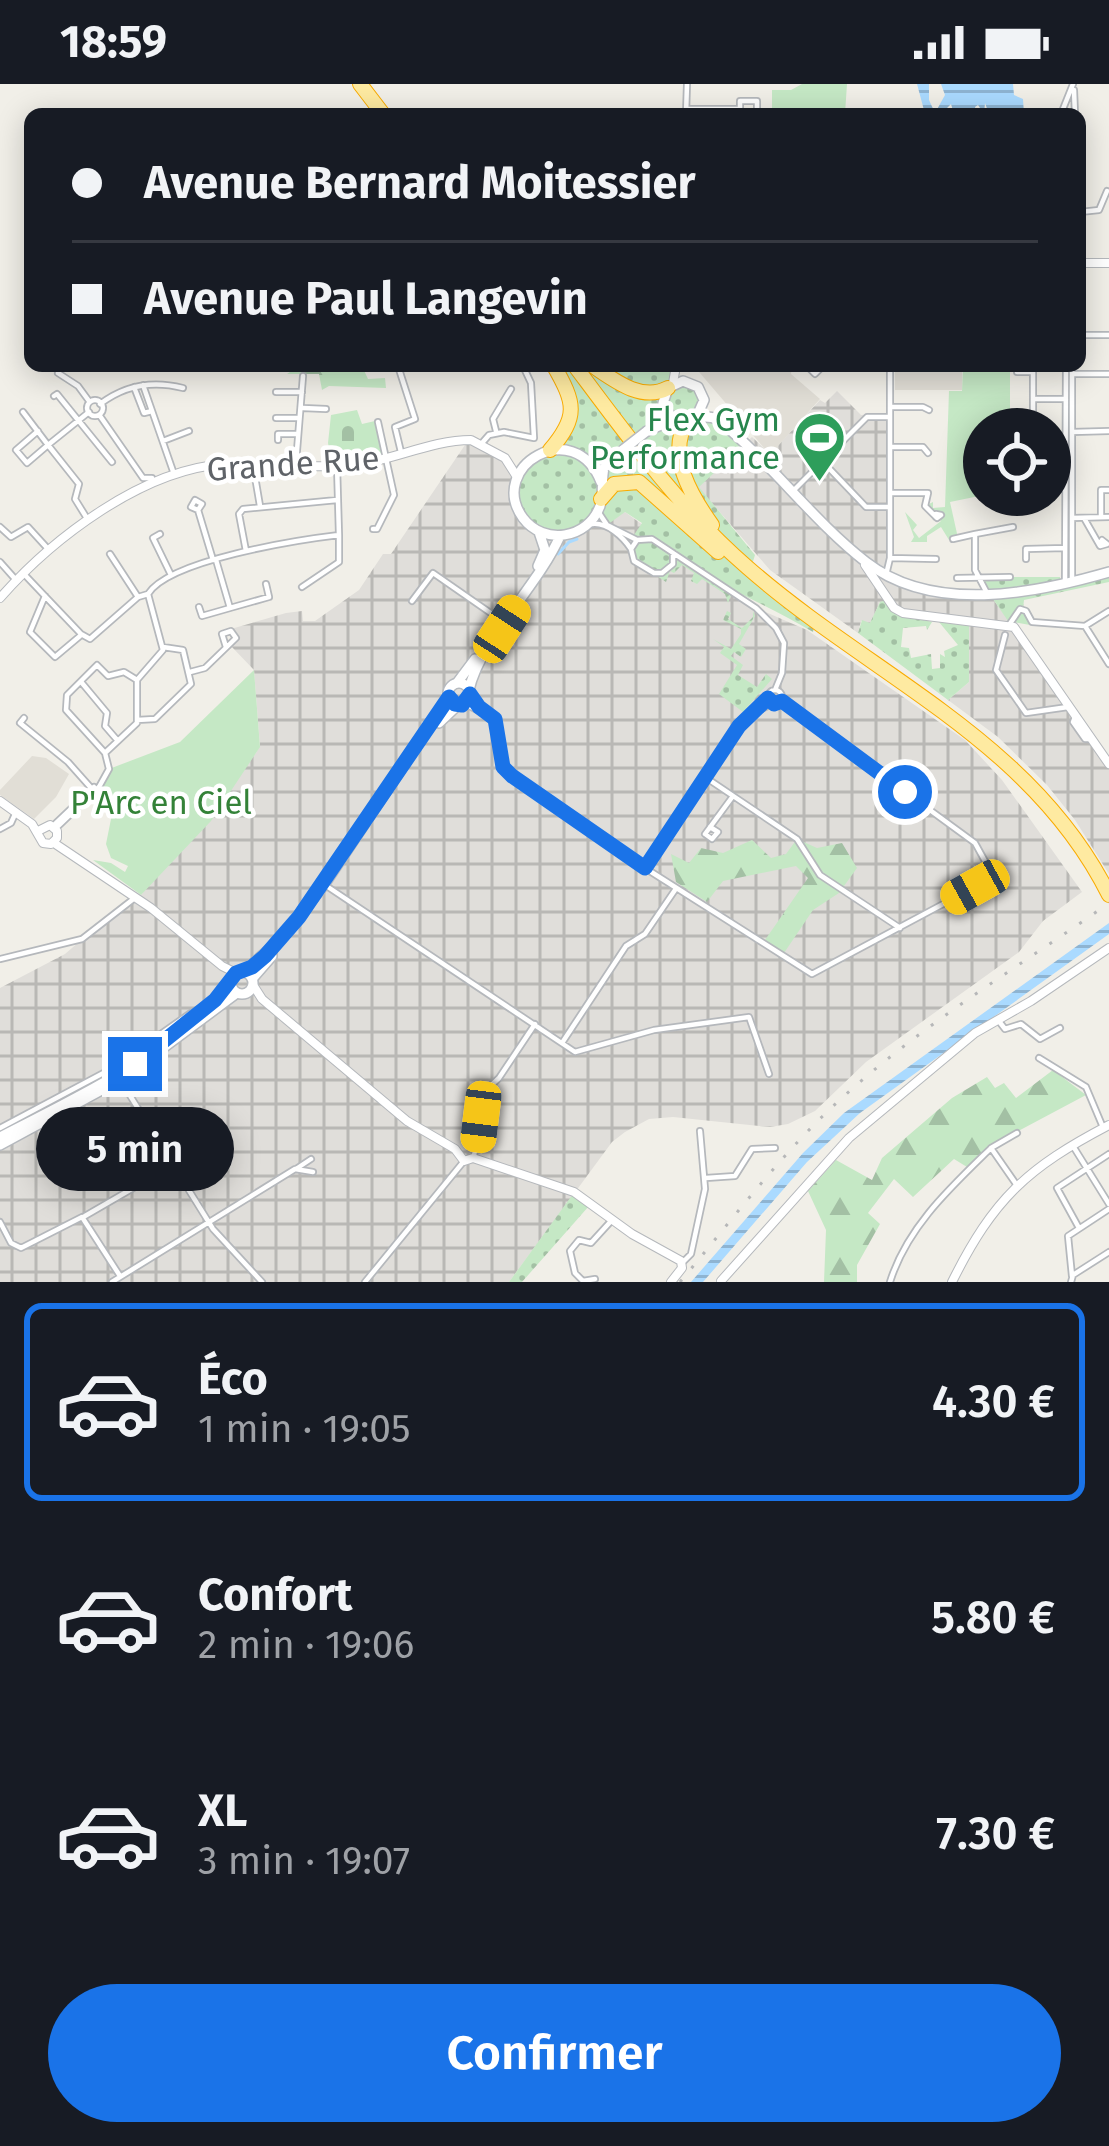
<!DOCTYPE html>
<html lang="fr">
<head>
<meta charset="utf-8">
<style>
  body { margin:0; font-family:"Fira Sans",sans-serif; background:#20242c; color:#f1f3f6; height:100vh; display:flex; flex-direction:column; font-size:45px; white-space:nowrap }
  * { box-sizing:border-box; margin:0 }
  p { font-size:39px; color:#9ea1a6 }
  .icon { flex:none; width:66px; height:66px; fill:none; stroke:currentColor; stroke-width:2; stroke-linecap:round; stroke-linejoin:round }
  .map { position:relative; height:1198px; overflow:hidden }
  .drawer { display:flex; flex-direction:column; background:#171b24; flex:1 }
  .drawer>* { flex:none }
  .banner { position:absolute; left:24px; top:24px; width:1062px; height:264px; border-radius:18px; box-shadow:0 6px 30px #0003; display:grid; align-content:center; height:264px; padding:0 48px; background:#171b24 }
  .tools { position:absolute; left:963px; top:324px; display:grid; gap:24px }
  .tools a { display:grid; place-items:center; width:108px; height:108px; border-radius:50%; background:#171b24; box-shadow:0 6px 30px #0003; font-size:60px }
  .end { position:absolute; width:54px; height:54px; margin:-27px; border:15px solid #1a73e8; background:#fff; box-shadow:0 0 0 6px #fff }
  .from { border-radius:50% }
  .bubble { position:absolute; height:84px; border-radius:42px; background:#171b24; box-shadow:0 6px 30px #0003; font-size:39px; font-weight:600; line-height:84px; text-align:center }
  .car { position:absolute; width:36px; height:72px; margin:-36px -18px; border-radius:15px; box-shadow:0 0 9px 3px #0007; background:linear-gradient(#f5c518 24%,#345 0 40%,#f5c518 0 76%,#345 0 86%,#f5c518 0) }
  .banner b { display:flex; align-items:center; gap:42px; height:114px; font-size:45px }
  .banner b+b { border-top:3px solid #363941 }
  .banner i { width:30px; height:30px; background:#f1f3f6 }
  ul { padding:21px 0 0; list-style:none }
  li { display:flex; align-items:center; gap:36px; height:198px; margin:0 24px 18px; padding:0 24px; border:6px solid transparent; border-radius:18px }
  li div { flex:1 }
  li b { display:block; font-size:45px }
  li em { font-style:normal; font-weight:600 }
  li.current { border-color:#1a73e8 }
  li>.icon { width:108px; height:108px; stroke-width:1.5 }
  .cta { display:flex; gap:24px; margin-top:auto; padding:24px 48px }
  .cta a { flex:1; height:138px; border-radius:72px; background:#1a73e8; color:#fff; font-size:48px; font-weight:600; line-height:138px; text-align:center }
  .status { display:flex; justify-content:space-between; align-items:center; height:84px; padding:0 60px; background:#171b24; direction:ltr }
  .status svg { height:33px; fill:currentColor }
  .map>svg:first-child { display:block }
  .industrial { fill:url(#industrial-grid) }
  .education { fill:#e1ded6 }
  .grass { fill:url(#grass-dots) }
  .forest { fill:url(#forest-firs) }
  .cemetery { fill:url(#cemetery-stones) }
  .green { fill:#c5e8c5 }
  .water { fill:url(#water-rules) }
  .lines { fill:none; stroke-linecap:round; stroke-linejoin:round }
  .stream { stroke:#aadaff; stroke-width:3 }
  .minor-casing { stroke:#b5b8bc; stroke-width:8 }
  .tertiary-casing { stroke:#b5b8bc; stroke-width:10 }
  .secondary-casing { stroke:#b6babf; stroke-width:12 }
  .trunk-casing { stroke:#f9ab00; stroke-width:16 }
  .minor { stroke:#fff; stroke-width:4.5 }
  .tertiary { stroke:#fff; stroke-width:8 }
  .secondary { stroke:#fff; stroke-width:9 }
  .trunk { stroke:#feeaa1; stroke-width:14 }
  .rail { stroke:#b6b7b8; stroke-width:3; stroke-dasharray:3 15; stroke-linecap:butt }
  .secondary-bridge-casing { stroke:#b6babf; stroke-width:12; stroke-linecap:butt }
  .secondary-bridge { stroke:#fff; stroke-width:9 }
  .route { stroke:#1a73e8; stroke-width:15 }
  .labels { text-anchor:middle; stroke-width:9; stroke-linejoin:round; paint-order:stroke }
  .leisure-label { font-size:33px; fill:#27864d; stroke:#fff; text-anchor:end }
  .street-label { font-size:33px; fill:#5f6368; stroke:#fff }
  .park-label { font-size:33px; fill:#348238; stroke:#fff }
</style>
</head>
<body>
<div class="status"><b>18:59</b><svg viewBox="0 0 49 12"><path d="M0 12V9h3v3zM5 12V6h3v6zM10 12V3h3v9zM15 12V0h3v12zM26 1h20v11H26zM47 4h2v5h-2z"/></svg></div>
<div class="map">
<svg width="1109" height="1198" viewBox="0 0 1109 1198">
  <defs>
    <pattern id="industrial-grid" width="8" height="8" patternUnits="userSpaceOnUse" patternTransform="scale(3)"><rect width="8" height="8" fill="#e0deda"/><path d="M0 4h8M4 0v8" fill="none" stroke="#b9b8b5"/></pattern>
    <pattern id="grass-dots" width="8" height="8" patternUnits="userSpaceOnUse" patternTransform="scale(3)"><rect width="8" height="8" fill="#c5e8c5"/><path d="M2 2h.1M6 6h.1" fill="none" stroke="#a3c0a4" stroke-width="1.8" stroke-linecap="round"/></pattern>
    <pattern id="forest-firs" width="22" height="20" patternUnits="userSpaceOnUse" patternTransform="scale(3)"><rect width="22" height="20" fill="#c5e8c5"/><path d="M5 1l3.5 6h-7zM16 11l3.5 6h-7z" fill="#a3c0a4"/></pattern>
    <pattern id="cemetery-stones" width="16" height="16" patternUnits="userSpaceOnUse" patternTransform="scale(3)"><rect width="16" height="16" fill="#c5e8c5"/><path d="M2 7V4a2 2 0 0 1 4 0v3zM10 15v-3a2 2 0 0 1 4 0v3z" fill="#a3c0a4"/></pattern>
    <pattern id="water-rules" width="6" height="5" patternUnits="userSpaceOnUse" patternTransform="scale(3)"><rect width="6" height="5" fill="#aadaff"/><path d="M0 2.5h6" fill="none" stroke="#8eb4d2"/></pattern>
  </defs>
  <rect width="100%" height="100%" fill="#f1efe8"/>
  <!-- industrial -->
  <path class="industrial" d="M 837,307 L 861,331 L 890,330 L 890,496 L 990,511 L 1109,675 L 1109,790 L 1075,736 L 1047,701 L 998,653 L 948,616 L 969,598 L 969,542 L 907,533 L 880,518 L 870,540 L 861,537 L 858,549 L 770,486 L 698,403 L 752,353 L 770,370 L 820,316 L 825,319 Z
    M 467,358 L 491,364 L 517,393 L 588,441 L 625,428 L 756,524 L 807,546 L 965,656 L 1002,696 L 1082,808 L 1043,837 L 1019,868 L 866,978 L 815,1027 L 788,1040 L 770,1043 L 673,1033 L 649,1035 L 625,1048 L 612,1058 L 509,1198 L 0,1198 L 0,904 L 65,870 L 129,815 L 141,811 L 256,669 L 260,662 L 254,586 L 231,562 L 239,555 L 231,545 L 286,529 L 302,527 L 303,537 L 315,537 L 359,506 L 383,470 L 391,470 Z"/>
  <!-- education -->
  <path class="education" d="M 694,282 L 792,282 L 791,290 L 820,315 L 770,371 Z
    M 895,282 L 962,282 L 962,306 L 895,306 Z
    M 32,672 L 46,674 L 69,690 L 56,713 L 34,735 L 0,711 L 0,706 Z"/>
  <!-- grass -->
  <path class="grass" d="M 554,282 L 676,282 L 674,299 L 701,307 L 699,331 L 707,331 L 746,359 L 699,403 L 755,471 L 750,487 L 818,536 L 813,548 C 771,523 727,505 685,480 L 731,511 L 728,519 L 725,510 L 702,495 L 697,500 L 691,497 L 694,489 L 682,481 L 674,489 L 670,487 L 666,498 L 657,492 L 668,486 L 654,489 L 634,477 L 631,471 L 637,456 L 632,454 L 642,439 L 625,428 L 607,441 L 600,433 L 594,433 L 560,452 L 531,443 L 515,416 L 525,381 L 550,366 L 572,326 Z
    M 1109,488 L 1109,498 L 1024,516 L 1023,525 L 1033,538 L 1030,541 L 1008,537 L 978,493 L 1060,493 L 1060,500 Z
    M 886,516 L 903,531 L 932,538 L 927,546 L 926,542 L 903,544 L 901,563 L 909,564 L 911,574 L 931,570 L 932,585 L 940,584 L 940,570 L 945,573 L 944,567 L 958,561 L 939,538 L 969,542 L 969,598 L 948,616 L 858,549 L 862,536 L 870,539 L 880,518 Z
    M 727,527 L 731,529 L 728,535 L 742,544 L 753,533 L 753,527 L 755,532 L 739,560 L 746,565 L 741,573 L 734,568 L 731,572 L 743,581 L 738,591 L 757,603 L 766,590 L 772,595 L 743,628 L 719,610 L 737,581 L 720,569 L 724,563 L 713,555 L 731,565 L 741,550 L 741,545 L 723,536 Z
    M 573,1110 L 589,1122 L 522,1198 L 509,1198 Z"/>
  <!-- forest -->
  <path class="forest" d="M 299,282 L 362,282 L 368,295 L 385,294 L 386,304 L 329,302 L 322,306 L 319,290 L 287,290 Z
    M 797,755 L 817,764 L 842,759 L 857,784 L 839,809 L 813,826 L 784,869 L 765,856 L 808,794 L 796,782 L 723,797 L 707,818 L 676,798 L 671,770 L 689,779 L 701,764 L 723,769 L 752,756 L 771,774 L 786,770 Z
    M 1053,986 L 1086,1011 L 990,1062 L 967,1083 L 954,1075 L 913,1113 L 894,1095 L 868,1129 L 880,1140 L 857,1181 L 857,1198 L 824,1198 L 826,1146 L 808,1107 L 836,1076 L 872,1096 L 882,1074 L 952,1014 L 987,993 L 995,1004 L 1004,999 L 1016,1014 Z"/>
  <!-- cemetery -->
  <path class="cemetery" d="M 357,326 L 362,340 L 375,337 L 383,372 L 332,379 L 328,359 L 331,331 Z"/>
  <!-- green -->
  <path class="green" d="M 802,0 L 847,0 L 845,30 L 772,30 L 772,6 L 791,6 Z
    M 963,282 L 1010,282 L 1010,345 L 984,345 L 984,411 L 950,418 L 958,454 L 949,456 L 941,443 L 927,452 L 927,458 L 911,458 L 914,453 L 905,428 L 917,441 L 913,446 L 919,454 L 941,437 L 925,422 L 933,418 L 933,424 L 945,423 L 949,307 L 962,307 Z
    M 254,586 L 260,663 L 211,737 L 141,811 L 93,776 L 111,779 L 125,788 L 128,782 L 111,774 L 106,760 L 113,725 L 99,703 L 109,685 L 180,658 Z"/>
  <!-- water -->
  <path class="water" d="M 917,0 L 929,0 L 929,16 L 935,29 L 945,11 L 941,0 L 1013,0 L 1014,11 L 1023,15 L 1024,30 L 989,30 L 985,19 L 984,30 L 978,21 L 975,23 L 977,30 L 954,30 L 951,20 L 941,30 L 925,30 Z
    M 1109,839 L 1109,850 L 860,1029 L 807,1078 L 703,1198 L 691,1198 L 803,1069 L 844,1029 Z"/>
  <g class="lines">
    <!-- stream -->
    <path class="stream" d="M 317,282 L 318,284
      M 558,470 L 569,458 L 577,455"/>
    <defs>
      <path id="minor" d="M 1074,6 L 1075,30
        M 686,25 L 740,25 L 740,17 L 757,17 L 757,30
        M 686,30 L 687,0
        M 1061,30 L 1073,0
        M 1080,67 L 1081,67
        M 1080,128 L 1099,126 L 1107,107
        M 1080,251 L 1109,251
        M 398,282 L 415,335 L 395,343 L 401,368
        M 807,282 L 815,290 L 823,282
        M 1017,288 L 1033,288 L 1033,345
        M 58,289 L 78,302 L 89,317
        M 1072,290 L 1109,290
        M 143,301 L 174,390
        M 134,303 L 144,329 L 152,327
        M 276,308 L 302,308
        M 54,312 L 57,310 L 112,378
        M 1036,315 L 1066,315
        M87 324a8 8 0 1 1 16 0a8 8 0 1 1-16 0Z
        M 100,320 C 125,301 152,296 183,304
        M 890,323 L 923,323 L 929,326
        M 303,324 L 326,325
        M 23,328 L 48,361 L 27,379 L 16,366 L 38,347
        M 100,332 L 143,394 L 152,394
        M 276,334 L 297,334
        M 496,347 L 493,335 L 511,305
        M 1072,348 L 1109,347
        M 278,356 L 278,350 L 297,350
        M 163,357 L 189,347
        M 482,359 L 489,351 L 504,348 L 534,354 L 531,299 L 523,282
        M 890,363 L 923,363 L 928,369
        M 296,379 L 303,292
        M 824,379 L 866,423 L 889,423
        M 253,381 L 260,422
        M 1050,405 L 1065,405
        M 793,407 L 867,333 L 888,333
        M 890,409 L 928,409 L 925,422 L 937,434 L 941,431 L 936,430 L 936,433
        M 1035,411 L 1037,416 L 1042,411
        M 198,426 L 191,423 L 195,416 L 202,420 L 198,426 L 213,476
        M 599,429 L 607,441 L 637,456
        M 1101,433 L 1101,406 L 1109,406
        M 1072,434 L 1109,433
        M 1084,434 L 1100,462 L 1107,460 L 1102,456 L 1099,460
        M 88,436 L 75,415 L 79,400 L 48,361 L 89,328
        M 592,440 C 607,438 623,453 631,465
        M 0,443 L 11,453 L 28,443 L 49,466
        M 373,445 L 377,445 L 394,411 L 378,338
        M 160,450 L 153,454 L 171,491
        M 953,455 L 975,450
        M 631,465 L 637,456 L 652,455 L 756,524 L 776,544 L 784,559 L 782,589 L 775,606
        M 631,465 L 634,477 L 654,489 L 662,489 L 673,480 L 673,469
        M 246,467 L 239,430 L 243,425 L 337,416
        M 110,470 L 138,513
        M 890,474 L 936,475
        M 1026,475 L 1026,465 L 1065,464
        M 0,478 L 16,496
        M 23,489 L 81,550 L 90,555 L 138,513 L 148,510 C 169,476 297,456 339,451 L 337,381
        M 886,491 L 890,474 L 890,282
        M 957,494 L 1010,493
        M 1065,498 L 1066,282
        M 1072,499 L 1072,282
        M 302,503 L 339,478 L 339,451
        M 987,509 L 975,486 L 975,450 L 1013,443
        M 45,512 L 30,548 L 55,573 L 80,552
        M 412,517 L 433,489 L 492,530 L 501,530 L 513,519
        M 199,523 L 202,532 L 230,524 L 216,476
        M 230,524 L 269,513 L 266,500
        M 1009,541 L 1020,525 L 1026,527 L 1032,538 L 1085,542 L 1109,527
        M 1085,542 L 1109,580
        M 1005,551 L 996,586 L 1026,629 L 1068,623
        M 190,588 L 205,584 L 236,554 L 231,547 L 222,550 L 226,563
        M 82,599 L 107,629 L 105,642 L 118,657
        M768 613a7 7 0 1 1 14 0a7 7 0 1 1-14 0Z
        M 470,610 L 479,624
        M 465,620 L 495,635 L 503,683 L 511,693 L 645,784 L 739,642 L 751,630 L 772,620
        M 1075,633 L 1073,638 L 1085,655 L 1091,655
        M 24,634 L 20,639 L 68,678 L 92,705
        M 137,636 L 155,635 L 191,600 L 183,566 L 163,563
        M 105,669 L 66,626 L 67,611 L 97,581 L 108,592 L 124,588 L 137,596
        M 705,693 L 797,755 L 820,791 L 900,844
        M 54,741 L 94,703
        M 710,743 L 718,748 L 712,755 L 705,750 L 733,712
        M 56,744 L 99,703 L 109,685 L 105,669 L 137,639 L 137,596 L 163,566 L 148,510
        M 0,745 L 11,739 L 16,728
        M 645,784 L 812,890 L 975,803 L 986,779 L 975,759 L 781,617
        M 328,803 L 575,968 L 654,946 L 749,933 L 769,990
        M 0,875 L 82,855 L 136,813
        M 998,936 L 1005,945 L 1021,940 L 1040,955 L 1060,944
        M 562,959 L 626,862 L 645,850 L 675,806
        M 1039,974 L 1086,1003 L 1102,1041
        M 121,997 L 213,1145 L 262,1198
        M 0,1044 L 111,985 L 192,928 L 199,930
        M 1073,1062 L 1109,1120
        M 991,1064 L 1017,1049
        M 474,1072 L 484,1008 L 499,994 L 535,940
        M 296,1085 L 311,1075
        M 706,1094 L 735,1092 L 752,1065 L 775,1064
        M 85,1132 L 173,1081
        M 0,1138 L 11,1159 L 21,1164 L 82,1133 L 120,1192
        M 1079,1144 L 1057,1104 L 1109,1070
        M 682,1179 L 691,1170 L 705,1105 L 700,1047
        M 1072,1192 L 1068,1152 L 1109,1125
        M 595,1195 L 583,1197 L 575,1189 L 570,1167 L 579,1156 L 591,1159 L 612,1136
        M 112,1198 L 295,1085 L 313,1088
        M 365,1198 L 464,1077
        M 890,1198 C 907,1143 951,1103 991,1064 L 1016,1100
        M 1071,1198 L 1073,1191 L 1109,1168"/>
      <path id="tertiary" d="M 1080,179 L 1109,179
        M 673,299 L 676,282
        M 865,481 L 894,524 L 903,529 L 1014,543 L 1109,680
        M 0,514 C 53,454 143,385 225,380 C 268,377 312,386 354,381 C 394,376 432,356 471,356 L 505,374 L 517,393
        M 0,717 L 32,740 L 43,759 L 51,760 L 57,754 L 57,747 L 50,741 L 38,747
        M 54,759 L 151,824 L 222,882 L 236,889
        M 253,901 L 262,915 L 407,1037 L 455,1065 L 464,1077 L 473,1074 L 574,1108 L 632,1150 L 681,1177 L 682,1184 L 671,1198
        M 721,1197 L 849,1054 L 975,949 L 1031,917 L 1109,864
        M 952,1198 C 994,1114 1027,1084 1109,1041"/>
      <path id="secondary" d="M 697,332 L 704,316 L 698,303 L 683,297 L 668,304 L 663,319 C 674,349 696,326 717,335 C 771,378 812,436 866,478 C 933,530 1033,510 1109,488
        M 647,347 L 675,335
        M 601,398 C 574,330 486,383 523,434 C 544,462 588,455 600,422 C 604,410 601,397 604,384 L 624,365
        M 538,482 L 545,466 L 539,448
        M 457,599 L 475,575
        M448 610a11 11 0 1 1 22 0a11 11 0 1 1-22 0Z
        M 469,606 C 480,556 538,502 560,452
        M 439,639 L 458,621
        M231 899a11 11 0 1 1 22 0a11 11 0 1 1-22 0Z
        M 243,888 L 279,857 L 324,801 L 449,613
        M 252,895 L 272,872
        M 0,1053 C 77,1013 176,968 230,900
        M 0,1061 L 120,996 L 237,909"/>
      <path id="trunk" d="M 360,0 L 383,30
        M 575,282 C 628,353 680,425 747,483 C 871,592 1032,656 1109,811
        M 593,282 C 615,297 642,318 668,304
        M 687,337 C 666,371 692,413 712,441
        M 550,366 C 579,332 575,319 554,282
        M 601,415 L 614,400 L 639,398 L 718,468"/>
    </defs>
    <!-- minor casing -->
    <use href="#minor" class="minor-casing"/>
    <!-- tertiary casing -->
    <use href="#tertiary" class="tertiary-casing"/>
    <!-- secondary casing -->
    <use href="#secondary" class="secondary-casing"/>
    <!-- trunk casing -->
    <use href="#trunk" class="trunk-casing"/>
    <!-- minor -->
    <use href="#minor" class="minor"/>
    <!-- tertiary -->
    <use href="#tertiary" class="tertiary"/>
    <!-- secondary -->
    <use href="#secondary" class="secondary"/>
    <!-- trunk -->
    <use href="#trunk" class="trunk"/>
    <!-- rail -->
    <path class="rail" d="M 680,1198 C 733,1135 782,1068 843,1013 C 924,939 1020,882 1109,819"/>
    <defs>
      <path id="secondary-bridge" d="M 624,365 L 647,347"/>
    </defs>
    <!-- secondary-bridge casing -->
    <use href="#secondary-bridge" class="secondary-bridge-casing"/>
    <!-- secondary-bridge -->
    <use href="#secondary-bridge" class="secondary-bridge"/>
  </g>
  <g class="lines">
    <!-- route -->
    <path class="route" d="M 135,980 L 215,916 L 236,889 L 252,883 L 265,872 L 299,833 L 449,613 L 455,620 L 462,621 L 470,610 L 479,623 L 495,635 L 503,683 L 512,692 L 645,784 L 739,642 L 768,614 L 774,620 L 782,617 L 905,708"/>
  </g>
  <!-- icons -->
  <defs>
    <symbol id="stadium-pin" viewBox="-11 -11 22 30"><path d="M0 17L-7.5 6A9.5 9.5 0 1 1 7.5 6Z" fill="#2e9e5b" stroke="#fff"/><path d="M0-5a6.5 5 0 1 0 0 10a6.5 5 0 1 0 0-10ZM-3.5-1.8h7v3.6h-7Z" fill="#fff"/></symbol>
  </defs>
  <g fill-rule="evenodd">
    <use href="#stadium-pin" x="790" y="324" width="59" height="81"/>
  </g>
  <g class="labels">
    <!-- leisure labels -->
    <g class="leisure-label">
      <text x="780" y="347">Flex Gym<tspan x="780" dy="38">Performance</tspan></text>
    </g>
    <!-- street labels -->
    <g class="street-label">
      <text transform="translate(293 379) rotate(-4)" y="12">Grande Rue</text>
    </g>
    <!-- park labels -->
    <g class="park-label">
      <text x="161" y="730">P'Arc en Ciel</text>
    </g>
  </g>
</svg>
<div class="tools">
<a><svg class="icon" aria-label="locate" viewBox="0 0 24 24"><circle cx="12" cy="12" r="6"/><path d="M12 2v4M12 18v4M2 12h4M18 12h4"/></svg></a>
</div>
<i class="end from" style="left:905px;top:708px"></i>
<i class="end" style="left:135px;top:980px"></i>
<div class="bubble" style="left:36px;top:1023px;width:198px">5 min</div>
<i class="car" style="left:502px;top:545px;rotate:33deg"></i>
<i class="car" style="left:975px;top:803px;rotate:241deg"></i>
<i class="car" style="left:481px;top:1033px;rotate:187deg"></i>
<div class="banner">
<b><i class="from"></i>Avenue Bernard Moitessier</b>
<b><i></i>Avenue Paul Langevin</b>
</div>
</div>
<section class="drawer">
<ul>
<li class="current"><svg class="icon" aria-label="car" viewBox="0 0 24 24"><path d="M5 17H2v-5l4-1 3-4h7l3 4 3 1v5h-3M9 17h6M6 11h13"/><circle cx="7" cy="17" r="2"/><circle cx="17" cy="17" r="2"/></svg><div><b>Éco</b><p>1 min · 19:05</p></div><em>4.30 €</em></li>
<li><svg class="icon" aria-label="car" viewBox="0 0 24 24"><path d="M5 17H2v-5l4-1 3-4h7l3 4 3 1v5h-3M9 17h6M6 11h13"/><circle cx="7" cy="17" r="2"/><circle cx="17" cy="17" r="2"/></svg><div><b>Confort</b><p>2 min · 19:06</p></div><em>5.80 €</em></li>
<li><svg class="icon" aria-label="car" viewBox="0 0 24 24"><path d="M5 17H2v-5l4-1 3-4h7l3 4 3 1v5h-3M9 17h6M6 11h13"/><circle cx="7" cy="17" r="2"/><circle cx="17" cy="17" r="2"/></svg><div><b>XL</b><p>3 min · 19:07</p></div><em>7.30 €</em></li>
</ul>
<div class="cta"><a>Confirmer</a></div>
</section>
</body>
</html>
